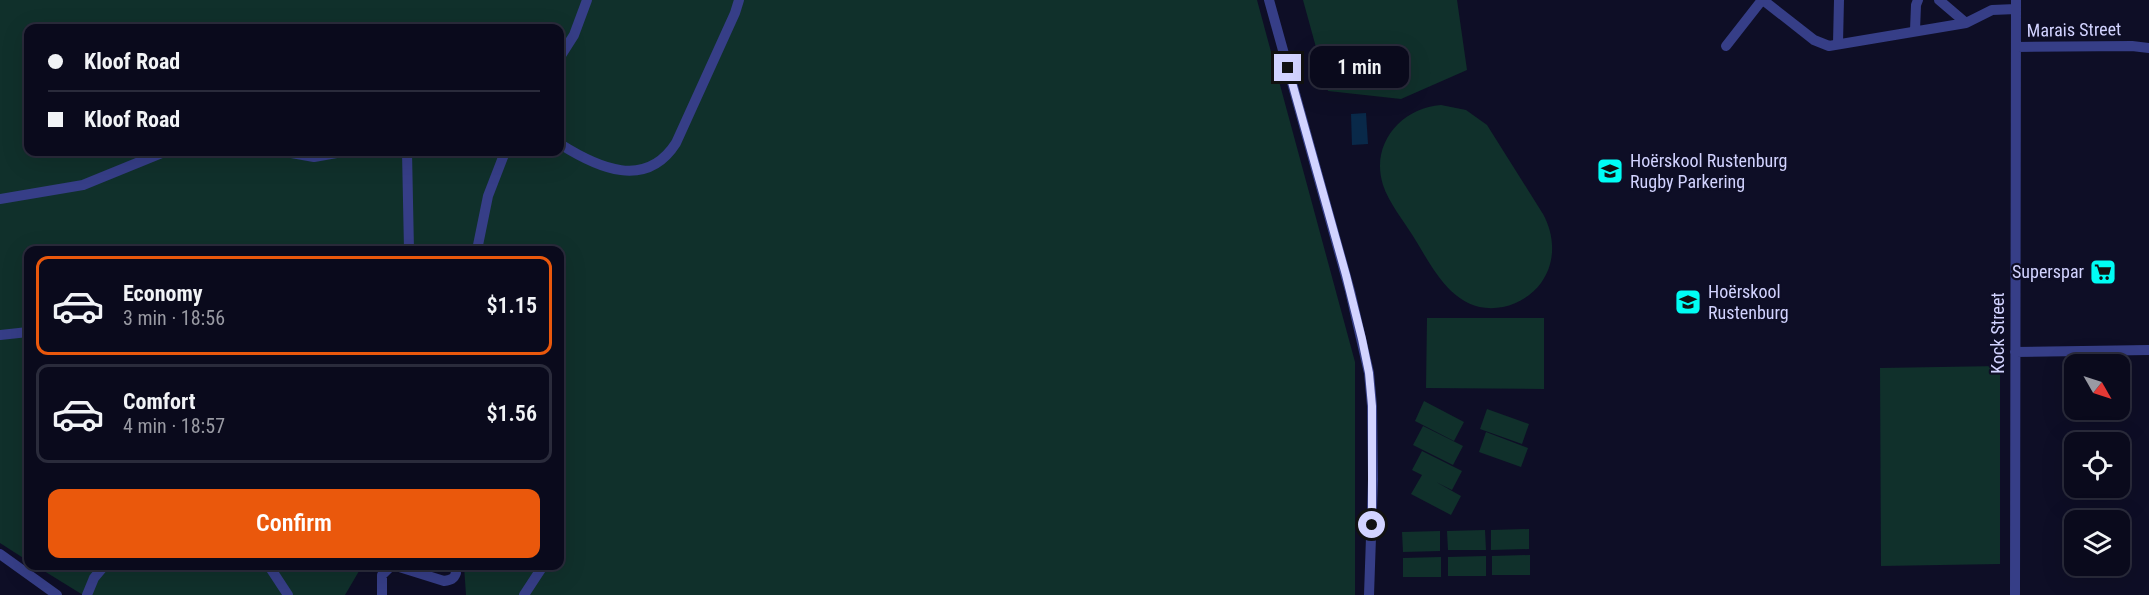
<!DOCTYPE html>
<html lang="en">
<head>
<meta charset="utf-8">
<style>
  body { margin:0; font-family:"Roboto Condensed",sans-serif; background:#181829; color:#f1f3f6; height:100vh; display:flex; flex-direction:column; font-size:22px; white-space:nowrap }
  * { box-sizing:border-box; margin:0 }
  p { font-size:20px; color:#999aa3 }
  .icon { flex:none; width:33px; height:33px; fill:none; stroke:currentColor; stroke-width:2; stroke-linecap:round; stroke-linejoin:round }
  .map { position:relative; flex:1; overflow:hidden }
  .side { position:absolute; left:24px; top:246px; width:540px; height:324px; display:flex; flex-direction:column; background:#0a0a1c; border-radius:12px; box-shadow:0 6px 24px #0002,0 0 0 2px #2a2b3b }
  .side>* { flex:none }
  .guide { position:absolute; left:24px; top:24px; width:540px; height:132px; border-radius:12px; box-shadow:0 6px 24px #0002,0 0 0 2px #2a2b3b; display:grid; align-content:center; height:132px; padding:0 24px; background:#0a0a1c }
  .needle { width:39px; rotate:129deg }
  .tools { position:absolute; left:2064px; top:354px; display:grid; gap:12px }
  .tools a { display:grid; place-items:center; width:66px; height:66px; border-radius:12px; background:#0a0a1c; box-shadow:0 6px 24px #0002,0 0 0 2px #2a2b3b; font-size:30px }
  .end { position:absolute; width:27px; height:27px; margin:-14px; border:8px solid #d2d3ff; background:#111; box-shadow:0 0 0 3px #111 }
  .from { border-radius:50% }
  .bubble { position:absolute; height:42px; border-radius:12px; background:#0a0a1c; box-shadow:0 6px 24px #0002,0 0 0 2px #2a2b3b; font-size:20px; font-weight:600; line-height:42px; text-align:center }
  .guide b { display:flex; align-items:center; gap:21px; height:57px; font-size:22px }
  .guide b+b { border-top:2px solid #2a2b3b }
  .guide i { width:15px; height:15px; background:#f1f3f6 }
  ul { padding:10px 0 0; list-style:none }
  li { display:flex; align-items:center; gap:18px; height:99px; margin:0 12px 9px; padding:0 12px; border:3px solid #2a2b3b; border-radius:12px }
  li div { flex:1 }
  li b { display:block; font-size:22px }
  li em { font-style:normal; font-weight:600 }
  li.active { border-color:#ea580c }
  li>.icon { width:54px; height:54px; stroke-width:1.5 }
  .action { display:flex; gap:12px; margin-top:auto; padding:12px 24px }
  .action a { flex:1; height:69px; border-radius:12px; background:#ea580c; color:#fff; font-size:24px; font-weight:600; line-height:69px; text-align:center }
  .map>svg:first-child { display:block }
  .green { fill:#10302b; fill-rule:evenodd }
  .water { fill:#092949 }
  .lines { fill:none; stroke-linecap:round; stroke-linejoin:round }
  .minor { stroke:#363e87; stroke-width:10 }
  .route { stroke:#d2d3ff; stroke-width:8 }
  .labels { text-anchor:middle; stroke-width:4.5; stroke-linejoin:round; paint-order:stroke }
  .street-label { font-size:18px; fill:#d2d3ff; stroke:#0e0e26 }
  .poi-label { font-size:18px; fill:#d2d3ff; stroke:#0e0e26; text-anchor:start }
</style>
</head>
<body>
<div class="map">
<svg width="2149" height="595" viewBox="0 0 2149 595">
  <rect width="100%" height="100%" fill="#0e0e26"/>
  <!-- green -->
  <path class="green" d="M 0,0 L 1257,0 L 1355,362 L 1355,595 L 466,595 L 464,566 L 560,566 L 560,250 L 28,250 L 28,561 L 0,543 ZM 28,28 L 560,28 L 560,152 L 28,152 Z
    M 1303,0 L 1457,0 L 1467,70 L 1401,99 L 1328,91 Z
    M 1441,105 L 1466,110 L 1487,125 L 1543,214 C 1555,236 1556,262 1541,283 C 1532,295 1518,304 1503,307 C 1455,316 1434,270 1413,236 C 1403,220 1389,203 1383,185 C 1370,144 1401,108 1441,105 Z
    M 1427,318 L 1544,318 L 1544,389 L 1426,388 Z
    M 2000,366 L 2000,564 L 1881,566 L 1880,368 Z
    M 1424,401 L 1464,422 L 1454,441 L 1415,421 Z
    M 1487,409 L 1529,424 L 1522,444 L 1480,429 Z
    M 1423,426 L 1463,446 L 1453,465 L 1413,445 Z
    M 1486,432 L 1528,448 L 1521,467 L 1479,452 Z
    M 1422,451 L 1462,471 L 1452,490 L 1436,482 L 1461,496 L 1451,515 L 1411,494 L 1422,475 L 1412,470 Z
    M 1529,529 L 1529,549 L 1491,550 L 1491,530 Z
    M 1485,530 L 1486,550 L 1448,550 L 1447,531 Z
    M 1440,531 L 1440,551 L 1403,552 L 1402,532 Z
    M 1530,555 L 1530,575 L 1492,575 L 1492,556 Z
    M 1486,556 L 1486,576 L 1448,576 L 1448,557 Z
    M 1441,557 L 1441,577 L 1403,577 L 1403,558 Z
    M 36,566 L 362,566 L 345,595 L 83,595 Z"/>
  <!-- water -->
  <path class="water" d="M 1366,113 L 1368,144 L 1352,145 L 1351,114 Z"/>
  <g class="lines">
    <!-- minor -->
    <path class="minor" d="M 1269,0 L 1350,291 L 1369,373 L 1372,406 L 1373,479 L 1369,595
      M 1763,0 L 1814,40 L 1829,46 L 1966,23 L 1992,10 L 2016,9
      M 1939,0 L 1966,23
      M 1915,30 L 1916,5 L 1918,0
      M 1838,43 L 1839,0
      M 1726,46 L 1762,0
      M 2016,47 L 2132,46 L 2149,48
      M 560,57 L 574,35 L 587,0
      M 560,144 C 598,168 646,190 676,143 L 735,13 L 739,0
      M 286,152 L 314,157 L 342,152
      M 407,152 L 409,250
      M 0,199 L 83,185 L 164,152
      M 477,250 L 488,196 L 505,152
      M 0,335 L 28,332
      M 2015,352 L 2149,350
      M 0,554 L 57,595
      M 269,566 L 288,595
      M 87,595 L 94,578 L 104,566
      M 382,595 L 382,575 L 391,566 L 396,566 L 444,581 C 451,580 454,579 456,573 L 454,566
      M 524,595 L 543,566
      M 2015,595 L 2016,0"/>
  </g>
  <g class="lines">
    <!-- route -->
    <path class="route" d="M 1288,68 L 1346,275 L 1362,339 L 1369,373 L 1372,406 L 1372,525"/>
  </g>
  <!-- icons -->
  <defs>
    <symbol id="school-square" viewBox="-11 -11 22 22"><rect x="-9" y="-9" width="18" height="18" rx="4" fill="#00fdf4" stroke="#0e0e26"/><path d="M0-5L7-2L0 1L-7-2ZM-4 1L0 2.5L4 1V4Q0 6-4 4Z" fill="#111"/></symbol>
    <symbol id="supermarket-square" viewBox="-11 -11 22 22"><rect x="-9" y="-9" width="18" height="18" rx="4" fill="#00fdf4" stroke="#0e0e26"/><path d="M-6-5.5h2.5l.6 2H6L4.5 2H-2.5L-4.4-4H-6ZM-1.5 3.2a1.3 1.3 0 1 0 .1 0ZM3 3.2a1.3 1.3 0 1 0 .1 0Z" fill="#111"/></symbol>
    <symbol id="university-square" viewBox="-11 -11 22 22"><rect x="-9" y="-9" width="18" height="18" rx="4" fill="#00fdf4" stroke="#0e0e26"/><path d="M0-5L7-2L0 1L-7-2ZM-4 1L0 2.5L4 1V4Q0 6-4 4Z" fill="#111"/></symbol>
  </defs>
  <g fill-rule="evenodd">
    <use href="#school-square" x="1595" y="156" width="30" height="30"/>
    <use href="#supermarket-square" x="2088" y="257" width="30" height="30"/>
    <use href="#university-square" x="1673" y="287" width="30" height="30"/>
  </g>
  <g class="labels">
    <!-- street labels -->
    <g class="street-label">
      <text transform="translate(2074 30) rotate(-1)" y="6">Marais Street</text>
      <text transform="translate(1998 333) rotate(-90)" y="6">Kock Street</text>
    </g>
    <!-- poi labels -->
    <g class="poi-label">
      <text x="1630" y="167">Hoërskool Rustenburg<tspan x="1630" dy="21">Rugby Parkering</tspan></text>
      <text x="2084" y="278" text-anchor="end">Superspar</text>
      <text x="1708" y="298">Hoërskool<tspan x="1708" dy="21">Rustenburg</tspan></text>
    </g>
  </g>
</svg>
<div class="tools">
<a><svg class="needle" viewBox="-14 -14 28 28"><path d="M0-13l5 13h-10z" fill="#e53935"/><path d="M0 13l5-13h-10z" fill="#999aa3"/></svg></a>
<a><svg class="icon" aria-label="locate" viewBox="0 0 24 24"><circle cx="12" cy="12" r="6"/><path d="M12 2v4M12 18v4M2 12h4M18 12h4"/></svg></a>
<a><svg class="icon" aria-label="layers" viewBox="0 0 24 24"><path d="M12 4l9 5-9 5-9-5zM3 14l9 5 9-5"/></svg></a>
</div>
<i class="end from" style="left:1372px;top:525px"></i>
<i class="end" style="left:1288px;top:68px"></i>
<div class="bubble" style="left:1310px;top:46px;width:99px">1 min</div>
<div class="guide">
<b><i class="from"></i>Kloof Road</b>
<b><i></i>Kloof Road</b>
</div>
<section class="side">
<ul>
<li class="active"><svg class="icon" aria-label="car" viewBox="0 0 24 24"><path d="M5 17H2v-5l4-1 3-4h7l3 4 3 1v5h-3M9 17h6M6 11h13"/><circle cx="7" cy="17" r="2"/><circle cx="17" cy="17" r="2"/></svg><div><b>Economy</b><p>3 min · 18:56</p></div><em>$1.15</em></li>
<li><svg class="icon" aria-label="car" viewBox="0 0 24 24"><path d="M5 17H2v-5l4-1 3-4h7l3 4 3 1v5h-3M9 17h6M6 11h13"/><circle cx="7" cy="17" r="2"/><circle cx="17" cy="17" r="2"/></svg><div><b>Comfort</b><p>4 min · 18:57</p></div><em>$1.56</em></li>
</ul>
<div class="action"><a>Confirm</a></div>
</section>
</div>
</body>
</html>
